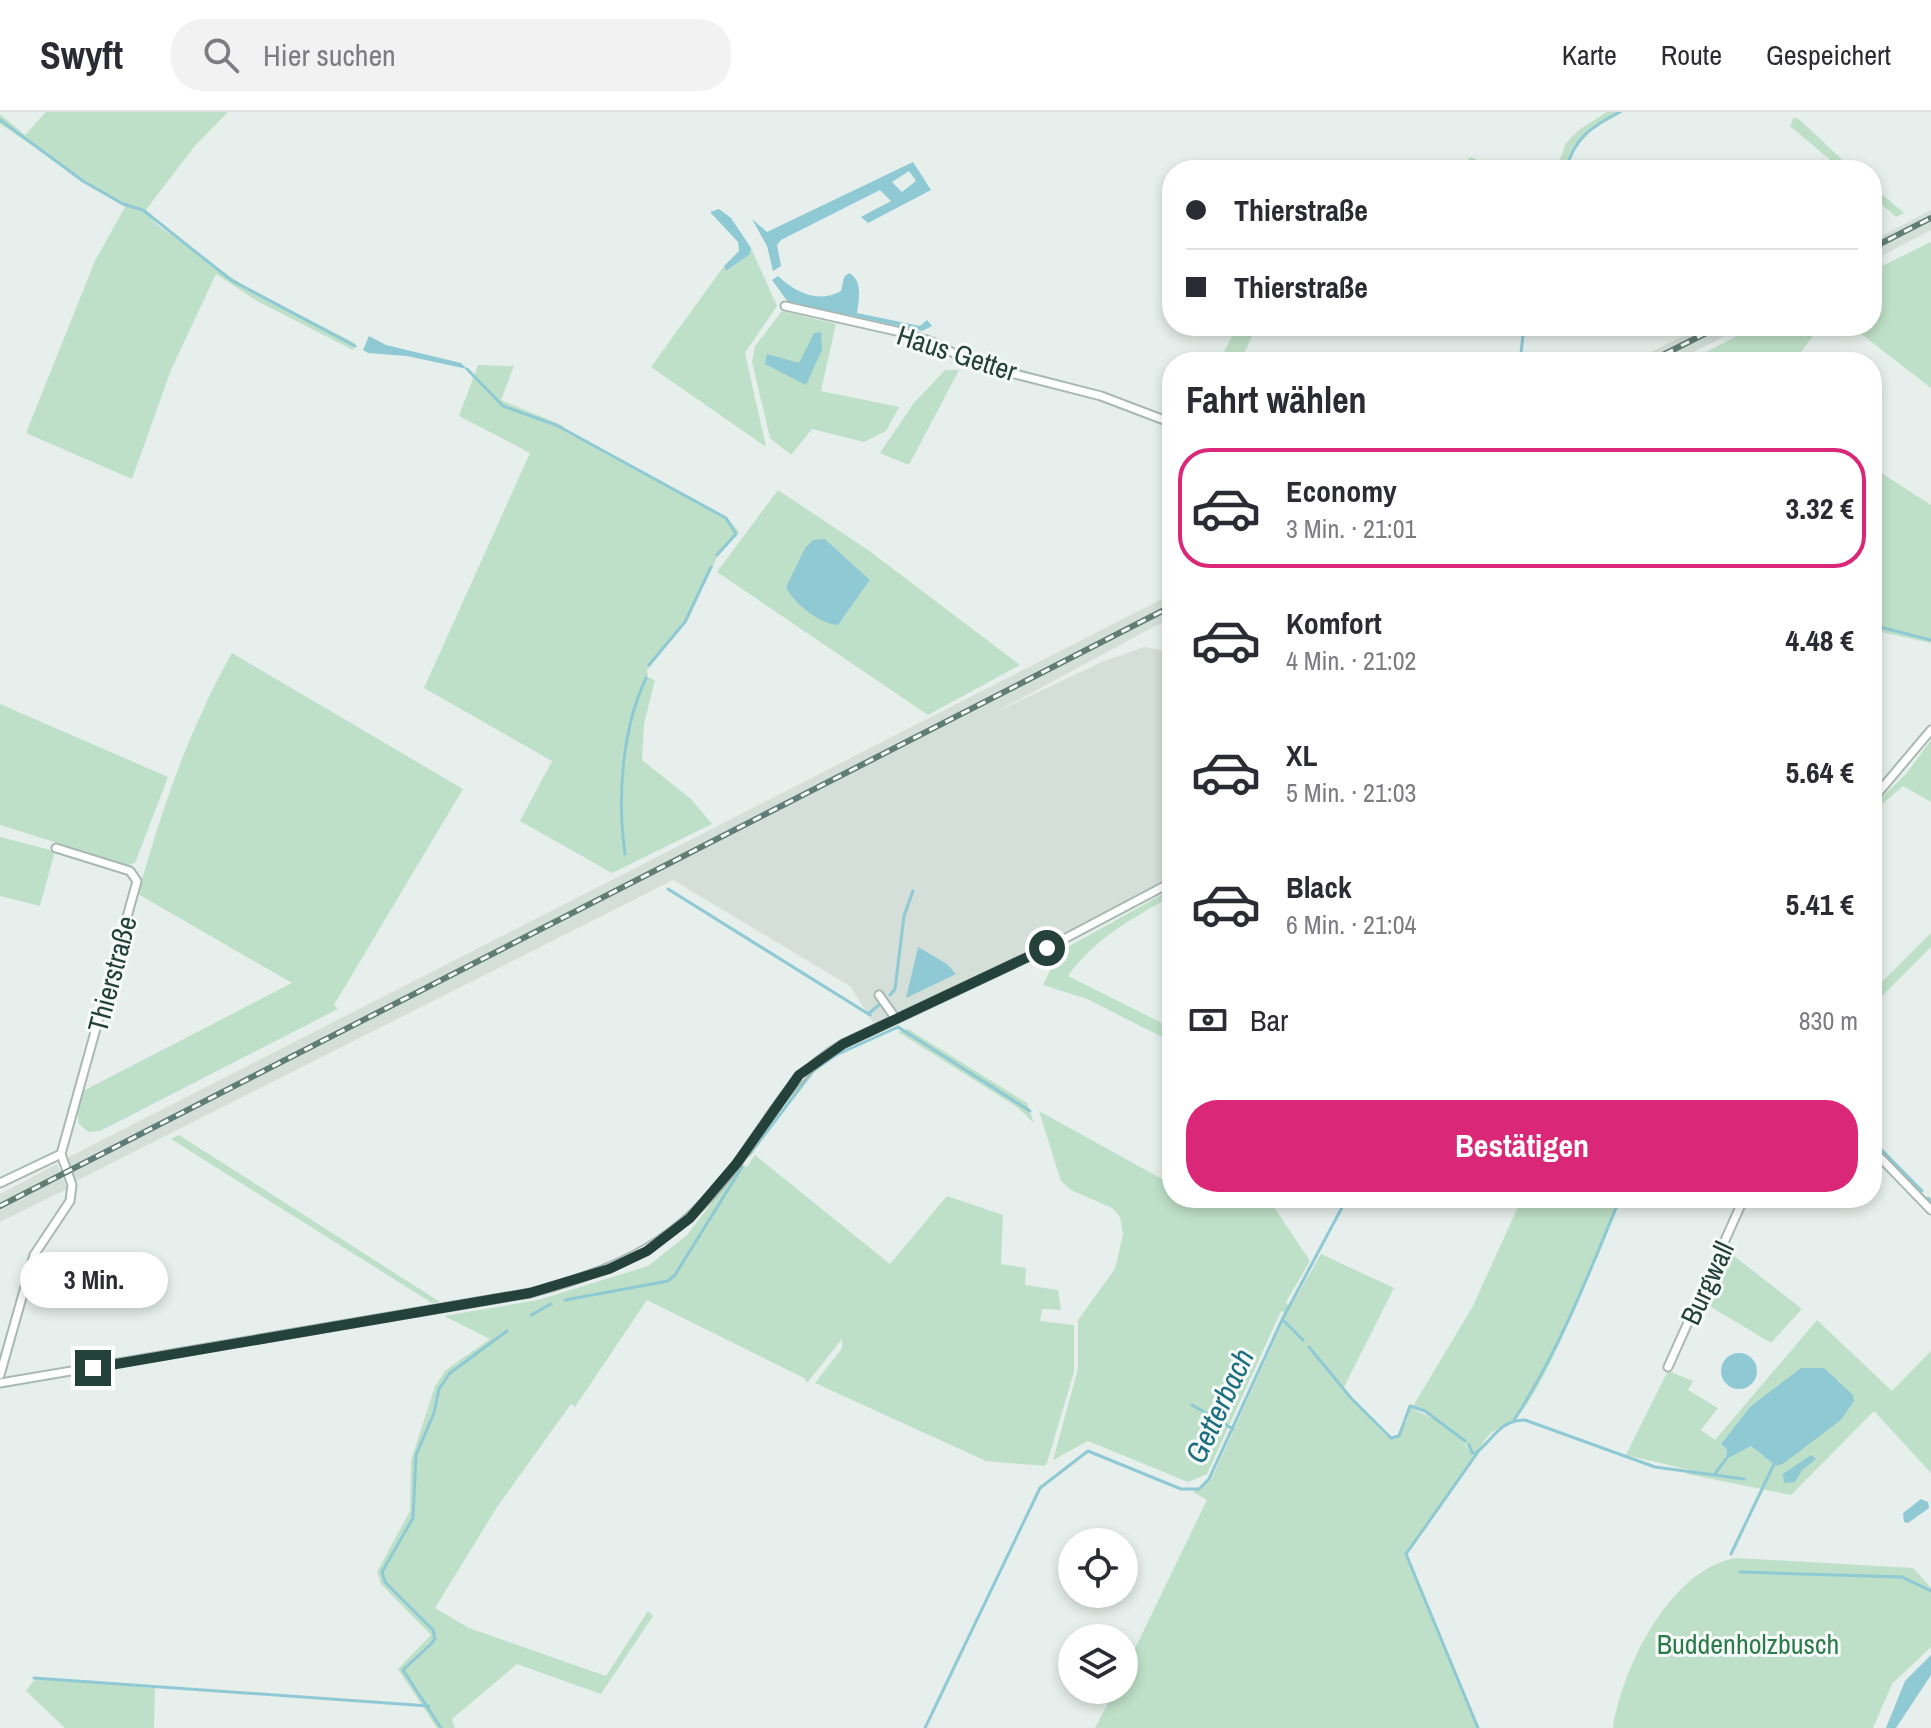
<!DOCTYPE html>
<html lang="de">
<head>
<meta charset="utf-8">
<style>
  body { margin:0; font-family:"Archivo Narrow",sans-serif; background:#f2f2f3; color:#2b2b33; height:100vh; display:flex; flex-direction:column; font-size:30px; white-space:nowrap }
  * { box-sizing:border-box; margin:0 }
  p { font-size:26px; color:#7c7c81 }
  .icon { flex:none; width:44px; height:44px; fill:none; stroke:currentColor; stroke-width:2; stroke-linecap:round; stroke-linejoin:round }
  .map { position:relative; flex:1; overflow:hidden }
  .drawer { position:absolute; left:1162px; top:240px; width:720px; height:856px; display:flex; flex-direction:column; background:#fff; border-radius:32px; box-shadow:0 4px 12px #0003 }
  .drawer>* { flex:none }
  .top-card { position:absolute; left:1162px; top:48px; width:720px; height:176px; border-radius:32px; box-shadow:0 4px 12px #0003; display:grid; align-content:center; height:176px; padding:0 24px; background:#fff }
  .tools { position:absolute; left:1058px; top:1416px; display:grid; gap:16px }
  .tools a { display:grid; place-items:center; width:80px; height:80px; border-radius:50%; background:#fff; box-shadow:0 4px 12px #0003; font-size:40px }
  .end { position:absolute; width:36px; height:36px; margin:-18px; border:10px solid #24423a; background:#fff; box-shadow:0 0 0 4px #fff }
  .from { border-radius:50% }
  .bubble { position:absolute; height:56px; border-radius:28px; background:#fff; box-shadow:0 4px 12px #0003; font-size:26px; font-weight:700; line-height:56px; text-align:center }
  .top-card b { display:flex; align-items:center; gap:28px; height:76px; font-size:30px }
  .top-card b+b { border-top:2px solid #e1e1e2 }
  .top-card i { width:20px; height:20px; background:#2b2b33 }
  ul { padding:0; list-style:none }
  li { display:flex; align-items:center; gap:24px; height:120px; margin:0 16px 12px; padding:0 8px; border:4px solid transparent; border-radius:32px }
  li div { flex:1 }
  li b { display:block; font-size:30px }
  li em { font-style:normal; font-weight:700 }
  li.selected { border-color:#db2777 }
  li>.icon { width:72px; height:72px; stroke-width:1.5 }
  h2 { padding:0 24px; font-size:36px; line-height:96px }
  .pay { display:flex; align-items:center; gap:20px; height:88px; padding:0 24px; font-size:30px }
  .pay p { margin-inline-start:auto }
  .button { display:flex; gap:16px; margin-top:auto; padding:16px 24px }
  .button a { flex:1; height:92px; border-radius:32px; background:#db2777; color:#fff; font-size:32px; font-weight:700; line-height:92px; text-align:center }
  header { display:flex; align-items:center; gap:48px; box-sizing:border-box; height:112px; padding:0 40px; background:#fff; border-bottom:2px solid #e1e1e2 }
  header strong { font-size:38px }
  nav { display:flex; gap:44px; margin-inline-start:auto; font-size:28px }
  .search { width:560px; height:72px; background:#f2f2f3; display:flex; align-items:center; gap:20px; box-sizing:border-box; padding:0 28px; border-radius:32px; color:#7c7c81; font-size:30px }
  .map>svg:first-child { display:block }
  .built { fill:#d4dfda }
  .green { fill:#bfe0c8; fill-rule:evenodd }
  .water { fill:#8ec9d4; fill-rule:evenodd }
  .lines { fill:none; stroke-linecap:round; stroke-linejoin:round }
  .stream { stroke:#8ec9d4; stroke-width:3 }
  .street-casing { stroke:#a8b8b2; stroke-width:11 }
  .street { stroke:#fff; stroke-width:7 }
  .rail-casing { stroke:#5f7d75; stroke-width:6 }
  .rail { stroke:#f7fbf9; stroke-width:3; stroke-dasharray:9; stroke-linecap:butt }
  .route { stroke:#24423a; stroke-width:10 }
  .labels { text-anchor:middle; stroke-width:6; stroke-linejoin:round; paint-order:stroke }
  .street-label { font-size:28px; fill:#24423a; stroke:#f7fbf9 }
  .park-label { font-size:28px; fill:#2d7a4b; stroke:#f7fbf9 }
  .water-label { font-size:30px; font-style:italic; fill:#1c6f80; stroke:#f7fbf9 }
</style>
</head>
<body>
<header>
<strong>Swyft</strong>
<div class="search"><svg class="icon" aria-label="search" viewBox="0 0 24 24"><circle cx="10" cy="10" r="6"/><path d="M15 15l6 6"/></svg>Hier suchen</div>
<nav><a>Karte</a><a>Route</a><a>Gespeichert</a></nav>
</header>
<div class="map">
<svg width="1931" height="1616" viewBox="0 0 1931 1616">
  <rect width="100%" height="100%" fill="#e6efeb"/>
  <!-- built -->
  <path class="built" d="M 1931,98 L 1931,118 L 1872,149 L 1872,129 Z
    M 1703,214 L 1745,214 L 1674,250 L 1631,250 Z
    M 1172,482 L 1172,505 L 994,601 L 1104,549 L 1144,535 L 1172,540 L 1172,765 L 1078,816 L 874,912 L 850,874 L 673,768 L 76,1069 L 67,1046 Z
    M 57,1052 L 67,1077 L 0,1110 L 0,1082 Z"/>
  <!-- green -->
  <path class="green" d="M 46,0 L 228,0 L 194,35 L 145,99 L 156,112 L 244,174 L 355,231 L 353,238 L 257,189 L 216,162 L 171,258 L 132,367 L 26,321 L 95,149 L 125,95 L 0,12 L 0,2 L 25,23 Z
    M 1607,0 L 1622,0 C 1594,13 1573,28 1564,58 L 1556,58 L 1566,31 L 1580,17 Z
    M 1794,5 L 1800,8 L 1853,58 L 1842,58 L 1790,14 Z
    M 1471,45 L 1499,58 L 1462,57 L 1460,53 Z
    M 1872,74 L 1904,101 L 1896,105 L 1872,84 Z
    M 1931,130 L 1931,276 L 1851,214 L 1872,214 L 1872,159 Z
    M 751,136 L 777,194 L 745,241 L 766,335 L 651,255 L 724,154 L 726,159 L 750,142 Z
    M 782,199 L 836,212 L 821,279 L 899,295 L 886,319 L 864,330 L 812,317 L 791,343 L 770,326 L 752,250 L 755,234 Z
    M 1237,214 L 1257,214 L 1240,250 L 1219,250 Z
    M 1756,214 L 1820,214 L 1799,243 L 1801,250 L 1687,250 Z
    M 478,253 L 514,254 L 501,288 L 564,314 L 562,318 L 730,409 L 739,420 L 719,441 L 688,507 L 647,558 L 648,565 L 655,568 L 644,612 L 642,648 L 691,687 L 712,712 L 612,761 L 520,709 L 552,649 L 424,576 L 530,341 L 459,304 Z
    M 945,258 L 959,258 L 909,353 L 880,341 L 913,292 Z
    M 1872,355 L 1931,393 L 1931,531 L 1872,518 Z
    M 778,378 L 868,438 L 1020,553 L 928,603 L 717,460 ZM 825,427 L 870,468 L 838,513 L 786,475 L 805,436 Z
    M 232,541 L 463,677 L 334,893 L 338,897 L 100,1019 L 88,1020 L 79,1012 L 77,1000 L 83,979 L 292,871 L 138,782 C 161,699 189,617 232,541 Z
    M 0,592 L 168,665 L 135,751 L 128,753 L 0,713 Z
    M 1931,628 L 1931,690 L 1903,674 L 1872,701 L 1872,695 L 1906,662 Z
    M 0,725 L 55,739 L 40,794 L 0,784 Z
    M 1172,777 L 1172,784 C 1133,806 1095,826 1068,864 L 1172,916 L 1172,930 L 1087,887 L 1043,873 L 1059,840 Z
    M 1931,821 L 1931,835 L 1872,894 L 1872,880 Z
    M 908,917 L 1027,991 L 1034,1011 L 1017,995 L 898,920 Z
    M 1039,999 L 1162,1067 L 1172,1058 L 1172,1086 L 1268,1086 L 1310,1149 L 1286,1190 L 1289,1193 L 1285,1201 L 1281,1199 L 1207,1362 L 1188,1370 L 1088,1329 L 1053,1348 L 1078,1257 L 1078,1208 L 1115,1157 L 1123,1122 L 1120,1105 L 1112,1096 L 1071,1078 L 1061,1069 Z
    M 179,1023 L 440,1190 L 432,1191 L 171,1027 Z
    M 755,1043 L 890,1152 L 947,1084 L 1003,1103 L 1001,1152 L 1026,1156 L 1025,1173 L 1058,1178 L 1061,1198 L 1042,1197 L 1040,1209 L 1074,1213 L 1074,1260 L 1047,1351 L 1045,1354 L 986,1349 L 815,1271 L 842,1236 L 842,1227 L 807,1271 L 804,1266 L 647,1188 L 575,1295 L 571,1292 L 497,1395 L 435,1496 L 469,1516 L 606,1564 L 648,1499 L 653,1504 L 601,1582 L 517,1552 L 452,1607 L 455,1616 L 437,1616 L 398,1557 L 431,1523 L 381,1472 L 377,1460 L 410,1399 L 411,1348 L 435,1274 L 446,1258 L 490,1227 L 444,1204 L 538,1188 L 648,1154 L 687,1123 L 742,1052 L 747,1055 Z
    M 1522,1086 L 1620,1086 C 1604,1126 1543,1286 1514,1307 C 1507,1313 1496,1316 1489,1323 C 1482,1330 1482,1337 1473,1341 L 1460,1325 L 1471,1341 L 1477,1342 L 1406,1441 L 1478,1616 L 1095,1616 L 1115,1578 L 1124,1578 L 1124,1559 L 1207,1388 L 1193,1380 L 1212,1366 L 1283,1210 L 1291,1215 L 1284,1206 L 1321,1142 L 1394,1176 L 1343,1277 L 1385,1323 L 1398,1326 L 1407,1308 L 1409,1295 L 1438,1309 L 1426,1298 L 1413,1294 L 1473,1194 Z
    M 1725,1137 L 1802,1197 L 1771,1231 L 1701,1189 Z
    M 1817,1208 L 1892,1279 L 1931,1239 L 1931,1361 L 1874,1299 L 1791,1383 L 1687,1362 L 1690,1358 L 1626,1343 L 1668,1259 L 1693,1269 L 1688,1278 L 1718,1296 L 1701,1318 L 1715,1328 ZM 1840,1269 L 1842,1275 L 1853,1283 L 1854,1289 L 1841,1308 L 1783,1352 L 1776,1354 L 1751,1334 L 1726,1346 L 1727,1337 L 1721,1332 L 1750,1295 Z
    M 1736,1446 L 1913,1456 L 1931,1476 L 1931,1535 L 1892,1572 L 1873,1616 L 1613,1616 C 1622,1556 1670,1457 1736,1446 Z
    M 35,1567 L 155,1576 L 154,1616 L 65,1616 L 26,1579 Z"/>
  <!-- water -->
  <path class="water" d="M 913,50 L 931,78 L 868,111 L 861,105 L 891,89 L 880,78 L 781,128 L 777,133 L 781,154 L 773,159 L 767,134 L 752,107 L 767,120 ZM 909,59 L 916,69 L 902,80 L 892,70 Z
    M 719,97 L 731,106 L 751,136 L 750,142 L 726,159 L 724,154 L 739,139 L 738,130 L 710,100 Z
    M 849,161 C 863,168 859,187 857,201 L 920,214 L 927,208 L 932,214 L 922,219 L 788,190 L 772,168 L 778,164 C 795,180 818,192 841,179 L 844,165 Z
    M 821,220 L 822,238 L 806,273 L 765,252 L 767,242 L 799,251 L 814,221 Z
    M 369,224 L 386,233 L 461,251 L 467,257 L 407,244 L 368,241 L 363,238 Z
    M 825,427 L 870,468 L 838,513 C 820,512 793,491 786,475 L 805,436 L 813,428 Z
    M 918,835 L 947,852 L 956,862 L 906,886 Z
    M1721 1259a18 18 0 1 1 36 0a18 18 0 1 1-36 0Z
    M 1801,1256 L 1824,1256 L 1853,1283 L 1854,1289 L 1841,1308 L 1783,1352 L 1776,1354 L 1751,1334 L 1726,1347 L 1727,1337 L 1721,1332 L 1750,1295 Z
    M 1811,1343 L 1816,1347 L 1802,1358 L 1795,1370 L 1784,1371 L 1783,1362 Z
    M 1921,1387 L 1928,1390 L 1929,1396 L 1908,1411 L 1904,1410 L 1903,1401 Z
    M 1931,1543 L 1931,1563 L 1896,1616 L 1886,1616 L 1905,1569 Z"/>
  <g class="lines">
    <!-- stream -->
    <path class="stream" d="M 0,8 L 83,69 L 123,92 L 143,98 L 231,168 L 355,234
      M 1566,58 C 1574,26 1591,15 1620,0
      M 1520,250 L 1524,214
      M 467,257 L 503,294 L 556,313 L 726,406 L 736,422 L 717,443
      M 1872,513 L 1931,528
      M 649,553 L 685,510 L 711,455
      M 625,742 C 617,686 622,617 646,566
      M 668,777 L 870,903
      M 890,883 L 895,877 L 904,804 L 913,779
      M 868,902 L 880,892
      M 1872,1028 L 1922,1079
      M 749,1043 L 813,959 L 836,943 L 898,915 L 1030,999
      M 1928,1086 L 1931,1089
      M 565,1188 L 668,1169 L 675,1163 L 742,1055
      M 531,1203 L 551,1192
      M 1283,1208 L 1303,1228
      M 1309,1235 L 1351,1286 L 1391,1326 L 1399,1324 L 1410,1294 L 1425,1299 L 1465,1329
      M 1192,1293 L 1233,1317
      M 1514,1308 C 1559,1239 1589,1162 1620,1086
      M 1469,1333 L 1472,1341 L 1476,1341 C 1493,1328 1499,1308 1525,1308 L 1655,1355 L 1744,1367
      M 1478,1340 L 1406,1442 L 1478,1616
      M 1714,1363 L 1726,1347
      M 1731,1442 L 1774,1352
      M 1740,1460 L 1902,1465 L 1931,1479
      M 34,1566 L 429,1594
      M 441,1616 L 403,1558 L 431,1532 L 435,1527 L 433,1518 L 385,1470 L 382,1460 L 413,1406 L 416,1343 L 434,1301 L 439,1277 L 450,1261 L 507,1219
      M 925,1616 L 1040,1376 L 1088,1339 L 1181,1377 L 1199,1377 L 1209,1367 L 1282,1208 L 1347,1086"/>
    <defs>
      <path id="street" d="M 785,194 L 905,221 L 935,231 L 972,251 L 1101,284 L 1172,311
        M 1872,688 L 1931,618
        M 56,736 L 130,759 L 137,769 L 61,1042
        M 879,883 L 896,907
        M 1872,1037 L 1931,1098
        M 0,1071 L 61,1042 L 72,1073 L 70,1089 L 34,1143 L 0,1263
        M 1668,1255 L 1744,1086
        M 0,1271 L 530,1181 C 622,1157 681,1129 738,1050 C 773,1002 790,963 843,932 L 1047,836 L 1172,770"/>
    </defs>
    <!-- street casing -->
    <use href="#street" class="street-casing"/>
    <!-- street -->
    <use href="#street" class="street"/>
    <defs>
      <path id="rail" d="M 1872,136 L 1931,106
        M 1649,250 L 1720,214
        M 0,1094 L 1172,494"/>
    </defs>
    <!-- rail casing -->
    <use href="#rail" class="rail-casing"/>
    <!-- rail -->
    <use href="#rail" class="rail"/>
  </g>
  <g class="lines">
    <!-- route -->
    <path class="route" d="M 93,1256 L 530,1181 L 609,1157 L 647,1139 L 690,1106 L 737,1051 L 799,963 L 843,932 L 1047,836"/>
  </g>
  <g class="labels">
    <!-- street labels -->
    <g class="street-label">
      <text transform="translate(957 241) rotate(18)" y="10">Haus Getter</text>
      <text transform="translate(112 862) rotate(-75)" y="10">Thierstraße</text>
      <text transform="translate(1707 1171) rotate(-65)" y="10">Burgwall</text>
    </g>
    <!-- park labels -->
    <g class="park-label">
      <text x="1748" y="1542">Buddenholzbusch</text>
    </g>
    <!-- water labels -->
    <g class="water-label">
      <text transform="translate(1220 1294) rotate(-65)" y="10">Getterbach</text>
    </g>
  </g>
</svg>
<div class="tools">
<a><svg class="icon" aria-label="locate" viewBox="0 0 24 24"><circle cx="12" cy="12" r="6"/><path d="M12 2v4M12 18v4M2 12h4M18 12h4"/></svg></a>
<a><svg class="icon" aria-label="layers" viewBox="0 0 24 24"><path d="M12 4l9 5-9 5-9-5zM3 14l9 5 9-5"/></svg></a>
</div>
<i class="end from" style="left:1047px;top:836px"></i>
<i class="end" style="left:93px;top:1256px"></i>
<div class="bubble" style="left:20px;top:1140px;width:148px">3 Min.</div>
<div class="top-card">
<b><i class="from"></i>Thierstraße</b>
<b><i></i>Thierstraße</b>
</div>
<section class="drawer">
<h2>Fahrt wählen</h2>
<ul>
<li class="selected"><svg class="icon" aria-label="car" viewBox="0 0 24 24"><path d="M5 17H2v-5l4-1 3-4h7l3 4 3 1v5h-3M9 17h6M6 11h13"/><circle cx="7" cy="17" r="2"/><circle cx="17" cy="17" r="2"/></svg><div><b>Economy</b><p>3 Min. · 21:01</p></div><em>3.32 €</em></li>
<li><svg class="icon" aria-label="car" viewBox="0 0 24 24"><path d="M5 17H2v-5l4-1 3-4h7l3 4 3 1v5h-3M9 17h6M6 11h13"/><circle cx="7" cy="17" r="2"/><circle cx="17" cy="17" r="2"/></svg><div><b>Komfort</b><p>4 Min. · 21:02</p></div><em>4.48 €</em></li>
<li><svg class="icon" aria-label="car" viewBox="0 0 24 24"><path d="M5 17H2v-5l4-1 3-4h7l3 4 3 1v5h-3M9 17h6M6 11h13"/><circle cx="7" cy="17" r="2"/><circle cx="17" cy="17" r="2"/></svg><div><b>XL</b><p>5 Min. · 21:03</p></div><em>5.64 €</em></li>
<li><svg class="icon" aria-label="car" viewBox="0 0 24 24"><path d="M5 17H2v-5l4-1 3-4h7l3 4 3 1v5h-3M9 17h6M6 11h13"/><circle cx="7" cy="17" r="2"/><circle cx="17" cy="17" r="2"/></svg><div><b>Black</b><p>6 Min. · 21:04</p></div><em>5.41 €</em></li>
</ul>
<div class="pay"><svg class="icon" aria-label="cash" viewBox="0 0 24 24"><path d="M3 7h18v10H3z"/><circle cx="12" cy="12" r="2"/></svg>Bar<p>830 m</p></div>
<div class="button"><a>Bestätigen</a></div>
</section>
</div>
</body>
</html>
